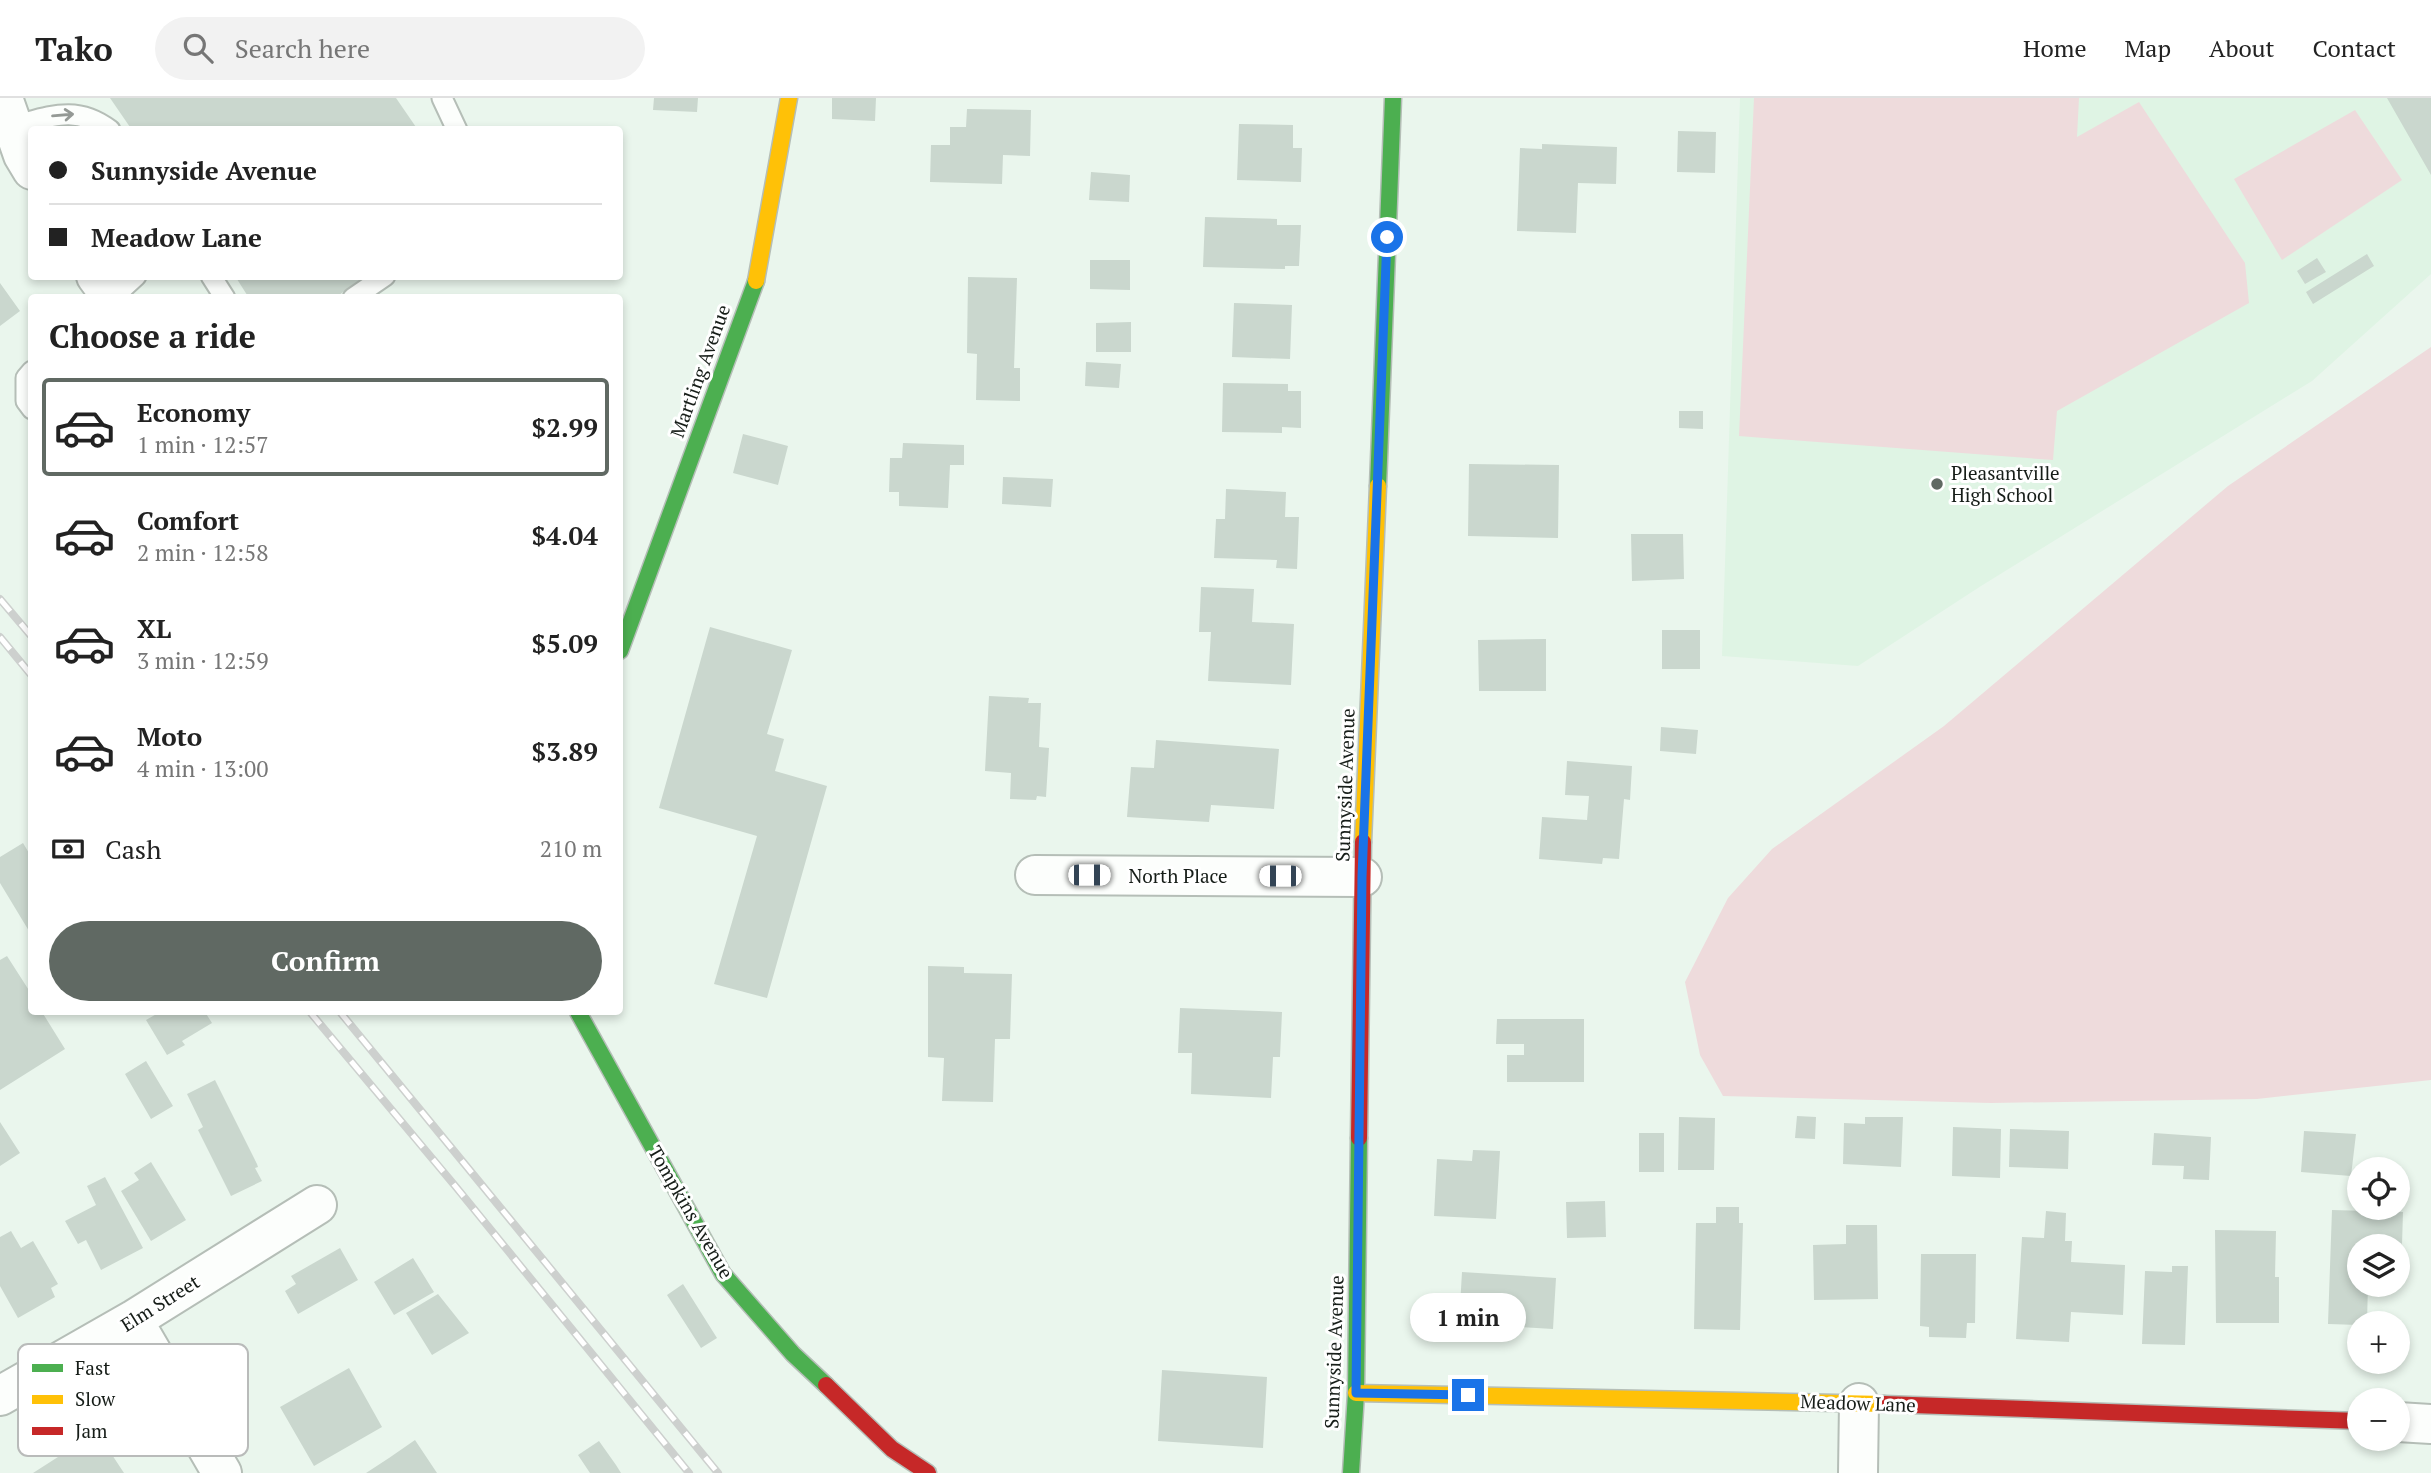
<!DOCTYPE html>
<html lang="en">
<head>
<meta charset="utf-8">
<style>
  body { margin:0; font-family:"PT Serif",serif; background:#f2f2f2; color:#222; height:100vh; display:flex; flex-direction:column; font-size:26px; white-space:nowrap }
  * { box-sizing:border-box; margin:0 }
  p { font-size:23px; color:#767676 }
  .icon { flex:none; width:38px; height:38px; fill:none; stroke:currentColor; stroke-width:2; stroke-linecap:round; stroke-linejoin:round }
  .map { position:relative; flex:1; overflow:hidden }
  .panel { position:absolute; left:28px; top:196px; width:595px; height:721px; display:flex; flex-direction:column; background:#fff; border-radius:7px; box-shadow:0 4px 10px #0003 }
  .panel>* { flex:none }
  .banner { position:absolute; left:28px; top:28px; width:595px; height:154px; border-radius:7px; box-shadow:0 4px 10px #0003; display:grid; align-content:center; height:154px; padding:0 21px; background:#fff }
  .buttons { position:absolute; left:2347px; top:1059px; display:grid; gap:14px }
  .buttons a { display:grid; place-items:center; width:63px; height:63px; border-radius:50%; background:#fff; box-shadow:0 4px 10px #0003; font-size:35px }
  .end { position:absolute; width:32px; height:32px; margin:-16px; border:9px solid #1a73e8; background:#fff; box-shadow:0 0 0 4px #fff }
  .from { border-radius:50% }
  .bubble { position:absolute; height:49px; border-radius:24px; background:#fff; box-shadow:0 4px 10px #0003; font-size:23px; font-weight:800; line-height:49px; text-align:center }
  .car { position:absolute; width:21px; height:42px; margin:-21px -10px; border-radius:9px; box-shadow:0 0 5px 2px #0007; background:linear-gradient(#fff 24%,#345 0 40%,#fff 0 76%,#345 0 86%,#fff 0) }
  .banner b { display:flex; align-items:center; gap:24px; height:66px; font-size:26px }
  .banner b+b { border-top:2px solid #e0e0e0 }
  .banner i { width:18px; height:18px; background:#222 }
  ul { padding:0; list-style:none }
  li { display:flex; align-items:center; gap:21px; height:98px; margin:0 14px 10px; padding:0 7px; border:4px solid transparent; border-radius:7px }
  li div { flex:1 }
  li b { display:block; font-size:26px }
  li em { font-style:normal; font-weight:800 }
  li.active { border-color:#606963 }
  li>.icon { width:63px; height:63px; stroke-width:1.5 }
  h2 { padding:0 21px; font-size:32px; line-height:84px }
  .pay { display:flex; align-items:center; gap:18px; height:77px; padding:0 21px; font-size:26px }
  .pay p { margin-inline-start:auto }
  .primary-button { display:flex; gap:14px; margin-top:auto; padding:14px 21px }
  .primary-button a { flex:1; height:80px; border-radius:42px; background:#606963; color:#fff; font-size:28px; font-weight:800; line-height:80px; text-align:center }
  header { display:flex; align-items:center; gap:42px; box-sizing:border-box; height:98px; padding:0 35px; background:#fff; border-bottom:2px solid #e0e0e0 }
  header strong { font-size:33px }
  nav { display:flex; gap:38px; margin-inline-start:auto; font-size:24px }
  .search { width:490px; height:63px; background:#f2f2f2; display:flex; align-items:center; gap:18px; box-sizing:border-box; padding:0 24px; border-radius:38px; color:#767676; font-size:26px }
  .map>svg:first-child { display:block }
  .built { fill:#dff4e4 }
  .green { fill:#eedbdc }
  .building { fill:#cad7ce }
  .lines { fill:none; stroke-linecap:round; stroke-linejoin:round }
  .lane-casing { stroke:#b5beb7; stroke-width:23 }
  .street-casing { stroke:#b5beb7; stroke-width:42 }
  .fast-casing { stroke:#b5beb7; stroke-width:19 }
  .slow-casing { stroke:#b5beb7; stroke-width:19 }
  .jam-casing { stroke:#b5beb7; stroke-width:19 }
  .lane { stroke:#fcfefc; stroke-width:19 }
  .street { stroke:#fcfefc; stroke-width:38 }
  .fast { stroke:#4caf50; stroke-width:16 }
  .slow { stroke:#ffc107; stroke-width:16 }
  .jam { stroke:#c62828; stroke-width:16 }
  .rail-casing { stroke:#cdd0ce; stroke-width:8 }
  .rail { stroke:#fff; stroke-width:5; stroke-dasharray:16; stroke-linecap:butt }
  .oneway { stroke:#949995 }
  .route { stroke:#1a73e8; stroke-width:9 }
  .poi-dot { fill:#606963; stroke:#fff; stroke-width:2.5 }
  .labels { text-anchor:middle; stroke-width:6; stroke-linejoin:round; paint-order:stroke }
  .street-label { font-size:19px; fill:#161d18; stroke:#fff }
  .poi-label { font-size:19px; fill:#161d18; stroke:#fff; text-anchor:start }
  .key { fill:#fff; stroke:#b9bbba; stroke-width:2 }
  .key-label { font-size:19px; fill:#161d18 }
</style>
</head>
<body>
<header>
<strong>Tako</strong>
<div class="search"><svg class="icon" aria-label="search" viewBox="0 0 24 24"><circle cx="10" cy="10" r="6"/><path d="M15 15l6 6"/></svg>Search here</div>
<nav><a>Home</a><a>Map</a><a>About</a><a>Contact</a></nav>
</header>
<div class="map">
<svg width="2431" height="1375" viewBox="0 0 2431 1375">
  <rect width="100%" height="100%" fill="#eaf6ed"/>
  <!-- built -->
  <path class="built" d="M 1740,0 L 2431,0 L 2431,176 L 2312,283 L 1981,488 L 1858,568 L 1722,558 Z"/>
  <!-- green -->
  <path class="green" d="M 1754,0 L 2079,0 L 2077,39 L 2139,4 L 2245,165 L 2249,205 L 2057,313 L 2053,362 L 1739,338 Z
    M 2355,12 L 2402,82 L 2282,162 L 2234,81 Z
    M 2431,249 L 2431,982 L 2257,1001 L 1991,1005 L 1723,998 L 1700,957 L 1685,884 L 1728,800 L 1772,751 L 1944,628 L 2228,388 Z"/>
  <!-- building -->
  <path class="building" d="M 110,0 L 396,0 L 418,32 L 132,32 Z
    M 654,0 L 698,0 L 697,14 L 653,12 Z
    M 832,0 L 876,0 L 875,23 L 832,21 Z
    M 2387,0 L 2431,0 L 2431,77 Z
    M 967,11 L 1031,12 L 1030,58 L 1003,57 L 1002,86 L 930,84 L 931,47 L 950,47 L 950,29 L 966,29 Z
    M 1239,26 L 1293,27 L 1293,50 L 1302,50 L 1301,84 L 1237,82 Z
    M 1678,33 L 1716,34 L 1715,75 L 1677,74 Z
    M 1542,46 L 1617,49 L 1616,86 L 1578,85 L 1576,135 L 1517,133 L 1520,50 L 1542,51 Z
    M 1091,74 L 1130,77 L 1129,104 L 1089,102 Z
    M 1205,119 L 1277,121 L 1277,127 L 1301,127 L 1299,168 L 1285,168 L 1285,171 L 1203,169 Z
    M 2367,156 L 2374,168 L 2313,206 L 2306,194 Z
    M 2317,160 L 2326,174 L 2305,186 L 2297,173 Z
    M 1090,162 L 1130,162 L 1130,192 L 1090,191 Z
    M 235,178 L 365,178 L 335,200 L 249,200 Z
    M 968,179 L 1017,180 L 1014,270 L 1020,270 L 1020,303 L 976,302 L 977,256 L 967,255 Z
    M 0,185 L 20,213 L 0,228 Z
    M 1234,205 L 1292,207 L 1290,261 L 1232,259 Z
    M 1131,224 L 1131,254 L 1096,254 L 1096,225 Z
    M 1086,264 L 1121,266 L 1119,290 L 1085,288 Z
    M 1223,285 L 1288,286 L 1288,293 L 1301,293 L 1301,330 L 1282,329 L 1282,335 L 1222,334 Z
    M 1679,313 L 1703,313 L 1703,331 L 1679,330 Z
    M 743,336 L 788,348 L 778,387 L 733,375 Z
    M 903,345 L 964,347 L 964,367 L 950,367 L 948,410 L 899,408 L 899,394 L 889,394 L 890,360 L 902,360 Z
    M 1469,366 L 1559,367 L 1558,440 L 1468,438 Z
    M 1003,379 L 1053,381 L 1051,409 L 1002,406 Z
    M 1226,391 L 1286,394 L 1285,419 L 1299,419 L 1297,471 L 1276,470 L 1277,462 L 1214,460 L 1216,421 L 1225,421 Z
    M 1631,436 L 1683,436 L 1684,481 L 1632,483 Z
    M 1201,489 L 1254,491 L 1252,524 L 1294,526 L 1291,587 L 1208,583 L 1211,534 L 1199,534 Z
    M 710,529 L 792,552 L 767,636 L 784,641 L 775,673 L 827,688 L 767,900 L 714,886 L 757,738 L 659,710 Z
    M 1662,532 L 1700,532 L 1700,571 L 1662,571 Z
    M 1546,541 L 1546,593 L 1479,593 L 1478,542 Z
    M 989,598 L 1029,600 L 1028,605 L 1041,605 L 1039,649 L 1049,650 L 1046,699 L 1037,698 L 1036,702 L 1010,701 L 1011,675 L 985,673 Z
    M 1661,629 L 1698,632 L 1696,656 L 1660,653 Z
    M 1156,642 L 1279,651 L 1274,711 L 1211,707 L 1209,724 L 1127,719 L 1131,669 L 1154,670 Z
    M 1567,663 L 1632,668 L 1630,702 L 1624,701 L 1619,761 L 1603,760 L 1602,766 L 1539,761 L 1542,719 L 1587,722 L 1589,698 L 1565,697 Z
    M 23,745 L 32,760 L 32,838 L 0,785 L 0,759 Z
    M 7,858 L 32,897 L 32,914 L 42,914 L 65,951 L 0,992 L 0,862 Z
    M 928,868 L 964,869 L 964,875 L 1012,876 L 1010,941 L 995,941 L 993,1004 L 942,1003 L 944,960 L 928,959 Z
    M 1180,910 L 1282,914 L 1280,959 L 1273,959 L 1271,1000 L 1191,996 L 1192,955 L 1178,955 Z
    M 160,914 L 205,914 L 212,925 L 182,943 L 185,947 L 167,957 L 146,922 Z
    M 1497,921 L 1584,921 L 1584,984 L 1507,984 L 1507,957 L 1524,957 L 1524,946 L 1496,946 Z
    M 146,963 L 173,1008 L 151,1021 L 125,976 Z
    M 215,982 L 257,1066 L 258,1069 L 255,1070 L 262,1083 L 231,1098 L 198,1032 L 203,1029 L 187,996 Z
    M 1797,1018 L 1816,1019 L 1815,1041 L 1795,1040 Z
    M 1679,1019 L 1715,1020 L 1714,1072 L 1678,1072 Z
    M 1865,1019 L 1903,1019 L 1901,1069 L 1843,1066 L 1844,1025 L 1865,1026 Z
    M 0,1024 L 20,1055 L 0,1068 Z
    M 1953,1029 L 2001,1031 L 2000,1080 L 1952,1078 Z
    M 2010,1031 L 2069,1033 L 2068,1071 L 2009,1069 Z
    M 2304,1033 L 2356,1036 L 2351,1078 L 2301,1074 Z
    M 1639,1035 L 1664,1035 L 1664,1074 L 1639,1074 Z
    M 2154,1035 L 2211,1039 L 2209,1082 L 2183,1081 L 2184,1068 L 2152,1067 Z
    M 1473,1052 L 1500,1053 L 1496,1121 L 1434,1118 L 1437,1061 L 1472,1063 Z
    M 151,1064 L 186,1122 L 151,1143 L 121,1093 L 139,1082 L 134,1075 Z
    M 105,1079 L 143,1150 L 101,1172 L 86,1142 L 78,1146 L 65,1123 L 96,1107 L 87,1088 Z
    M 1605,1103 L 1606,1139 L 1567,1140 L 1566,1104 Z
    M 1716,1109 L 1739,1109 L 1739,1125 L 1743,1125 L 1740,1232 L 1694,1231 L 1696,1125 L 1716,1125 Z
    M 2332,1112 L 2403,1114 L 2402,1147 L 2359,1148 L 2359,1186 L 2368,1186 L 2367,1225 L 2359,1225 L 2359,1227 L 2328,1226 Z
    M 2046,1113 L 2066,1115 L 2065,1143 L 2072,1143 L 2071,1164 L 2125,1167 L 2123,1217 L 2071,1214 L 2069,1244 L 2016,1241 L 2022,1139 L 2044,1140 Z
    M 1846,1127 L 1877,1127 L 1878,1201 L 1814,1202 L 1813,1147 L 1846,1146 Z
    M 2215,1132 L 2276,1133 L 2275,1179 L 2279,1179 L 2279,1225 L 2216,1225 Z
    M 11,1133 L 21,1150 L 33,1143 L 58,1186 L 51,1190 L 55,1199 L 18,1220 L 0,1188 L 0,1139 Z
    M 340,1150 L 358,1182 L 298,1216 L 285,1193 L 296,1186 L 291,1178 Z
    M 1921,1156 L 1976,1156 L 1975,1225 L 1967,1225 L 1966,1240 L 1929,1239 L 1929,1229 L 1920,1228 Z
    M 413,1160 L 434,1194 L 394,1217 L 374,1184 Z
    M 2172,1168 L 2188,1168 L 2185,1247 L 2142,1246 L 2145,1173 L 2172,1174 Z
    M 1462,1174 L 1556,1180 L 1553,1231 L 1459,1225 Z
    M 683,1186 L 717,1240 L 701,1250 L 667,1197 Z
    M 438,1196 L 469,1235 L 432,1257 L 406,1215 Z
    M 349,1270 L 382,1329 L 314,1368 L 280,1309 Z
    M 1162,1272 L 1267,1279 L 1263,1350 L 1158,1343 Z
    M 97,1334 L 124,1375 L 33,1375 Z
    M 415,1342 L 437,1375 L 366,1375 L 389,1360 Z
    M 599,1343 L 616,1367 L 621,1375 L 590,1375 L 578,1357 Z"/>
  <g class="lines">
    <defs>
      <path id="lane" d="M 442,0 L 457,32
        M 13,28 C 49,19 76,6 110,32
        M 211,178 L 225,200
        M 112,200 L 136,178
        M 353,200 L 385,178
        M 32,273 L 26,280 L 26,303 L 32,311"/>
      <path id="street" d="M 3,0 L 23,57 L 32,72
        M 96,178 L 112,200
        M 1035,777 L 1362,779
        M 133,1222 L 222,1375
        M 0,1298 L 133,1222 L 317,1107
        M 2398,1324 L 2431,1326
        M 1858,1375 L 1859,1305"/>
      <path id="fast" d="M 1378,388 L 1393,0
        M 620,553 L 756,183
        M 578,914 L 723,1176 L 793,1256 L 826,1287
        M 1351,1375 L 1356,1295 L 1359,1040"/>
      <path id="slow" d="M 756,183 L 789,0
        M 1363,744 L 1378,388
        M 1356,1295 L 1884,1306"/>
      <path id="jam" d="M 1359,1040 L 1363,744
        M 826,1287 L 892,1351 L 928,1375
        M 1884,1306 L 2359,1323"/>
    </defs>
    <!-- lane casing -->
    <use href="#lane" class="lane-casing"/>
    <!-- street casing -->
    <use href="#street" class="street-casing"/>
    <!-- fast casing -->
    <use href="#fast" class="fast-casing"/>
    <!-- slow casing -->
    <use href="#slow" class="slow-casing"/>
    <!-- jam casing -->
    <use href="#jam" class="jam-casing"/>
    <!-- lane -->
    <use href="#lane" class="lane"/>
    <!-- street -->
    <use href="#street" class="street"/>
    <!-- fast -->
    <use href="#fast" class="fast"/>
    <!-- slow -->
    <use href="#slow" class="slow"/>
    <!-- jam -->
    <use href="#jam" class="jam"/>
    <defs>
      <path id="rail" d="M 0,501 L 32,539
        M 0,539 L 32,578
        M 310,914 L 456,1089 L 689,1375
        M 340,914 L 718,1375"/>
    </defs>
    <!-- rail casing -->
    <use href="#rail" class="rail-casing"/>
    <!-- rail -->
    <use href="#rail" class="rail"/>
  </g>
  <!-- one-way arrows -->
  <defs><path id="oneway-shaft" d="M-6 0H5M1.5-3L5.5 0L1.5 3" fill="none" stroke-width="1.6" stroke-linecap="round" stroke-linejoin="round" transform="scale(1.75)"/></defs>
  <use class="oneway" href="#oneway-shaft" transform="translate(63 17) rotate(-5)"/>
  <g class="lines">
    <!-- route -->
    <path class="route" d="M 1387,139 L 1362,779 L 1356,1295 L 1468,1297"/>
  </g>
  <!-- markers -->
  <circle class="poi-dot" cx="1937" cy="386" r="7"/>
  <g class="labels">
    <!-- street labels -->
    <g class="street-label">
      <text transform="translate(700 273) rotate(-70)" y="7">Martling Avenue</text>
      <text transform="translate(1345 687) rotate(-88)" y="7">Sunnyside Avenue</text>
      <text x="1178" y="785">North Place</text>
      <text transform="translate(691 1114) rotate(60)" y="7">Tompkins Avenue</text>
      <text transform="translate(160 1205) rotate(-32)" y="7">Elm Street</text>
      <text transform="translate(1334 1254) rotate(-88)" y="7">Sunnyside Avenue</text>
      <text transform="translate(1858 1305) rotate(2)" y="7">Meadow Lane</text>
    </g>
    <!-- poi labels -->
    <g class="poi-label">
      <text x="1951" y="382">Pleasantville<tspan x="1951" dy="22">High School</tspan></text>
    </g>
  </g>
  <!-- legend -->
  <rect x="18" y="1246" width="230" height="112" rx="10" class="key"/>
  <rect x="32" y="1266" width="31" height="8" fill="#4caf50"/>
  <rect x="32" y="1297" width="31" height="9" fill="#ffc107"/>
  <rect x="32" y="1329" width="31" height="8" fill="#c62828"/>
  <g class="key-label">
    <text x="75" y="1277">Fast</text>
    <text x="75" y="1308">Slow</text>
    <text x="75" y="1340">Jam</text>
  </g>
</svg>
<div class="buttons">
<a><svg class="icon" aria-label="locate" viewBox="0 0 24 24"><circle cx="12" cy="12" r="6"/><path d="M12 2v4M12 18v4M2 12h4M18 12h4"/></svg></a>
<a><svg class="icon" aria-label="layers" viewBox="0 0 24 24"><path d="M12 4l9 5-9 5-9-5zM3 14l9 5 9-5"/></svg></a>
<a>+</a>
<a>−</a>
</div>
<i class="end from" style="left:1387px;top:139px"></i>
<i class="end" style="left:1468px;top:1297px"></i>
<div class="bubble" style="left:1410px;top:1195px;width:116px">1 min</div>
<i class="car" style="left:1089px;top:777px;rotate:90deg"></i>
<i class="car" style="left:1280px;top:778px;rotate:270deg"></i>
<div class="banner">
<b><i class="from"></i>Sunnyside Avenue</b>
<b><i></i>Meadow Lane</b>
</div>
<section class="panel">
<h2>Choose a ride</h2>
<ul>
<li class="active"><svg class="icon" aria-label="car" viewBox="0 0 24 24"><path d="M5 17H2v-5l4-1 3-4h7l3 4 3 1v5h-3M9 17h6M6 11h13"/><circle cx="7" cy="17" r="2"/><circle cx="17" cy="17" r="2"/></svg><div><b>Economy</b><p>1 min · 12:57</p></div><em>$2.99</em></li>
<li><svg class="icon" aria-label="car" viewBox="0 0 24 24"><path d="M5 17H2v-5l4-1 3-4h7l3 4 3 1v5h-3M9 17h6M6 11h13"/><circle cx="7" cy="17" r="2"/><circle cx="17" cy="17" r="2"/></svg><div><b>Comfort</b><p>2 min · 12:58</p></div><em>$4.04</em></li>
<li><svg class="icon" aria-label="car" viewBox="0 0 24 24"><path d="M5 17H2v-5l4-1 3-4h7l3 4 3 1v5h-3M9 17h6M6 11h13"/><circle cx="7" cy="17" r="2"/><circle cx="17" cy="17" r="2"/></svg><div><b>XL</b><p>3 min · 12:59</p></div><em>$5.09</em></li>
<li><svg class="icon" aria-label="car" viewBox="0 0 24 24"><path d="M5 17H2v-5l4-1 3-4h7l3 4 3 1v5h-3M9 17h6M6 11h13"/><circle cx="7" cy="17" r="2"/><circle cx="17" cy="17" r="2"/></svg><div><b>Moto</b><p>4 min · 13:00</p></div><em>$3.89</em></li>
</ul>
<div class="pay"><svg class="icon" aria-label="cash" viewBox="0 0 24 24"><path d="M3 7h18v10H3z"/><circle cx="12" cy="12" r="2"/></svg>Cash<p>210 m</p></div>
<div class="primary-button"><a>Confirm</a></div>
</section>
</div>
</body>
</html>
